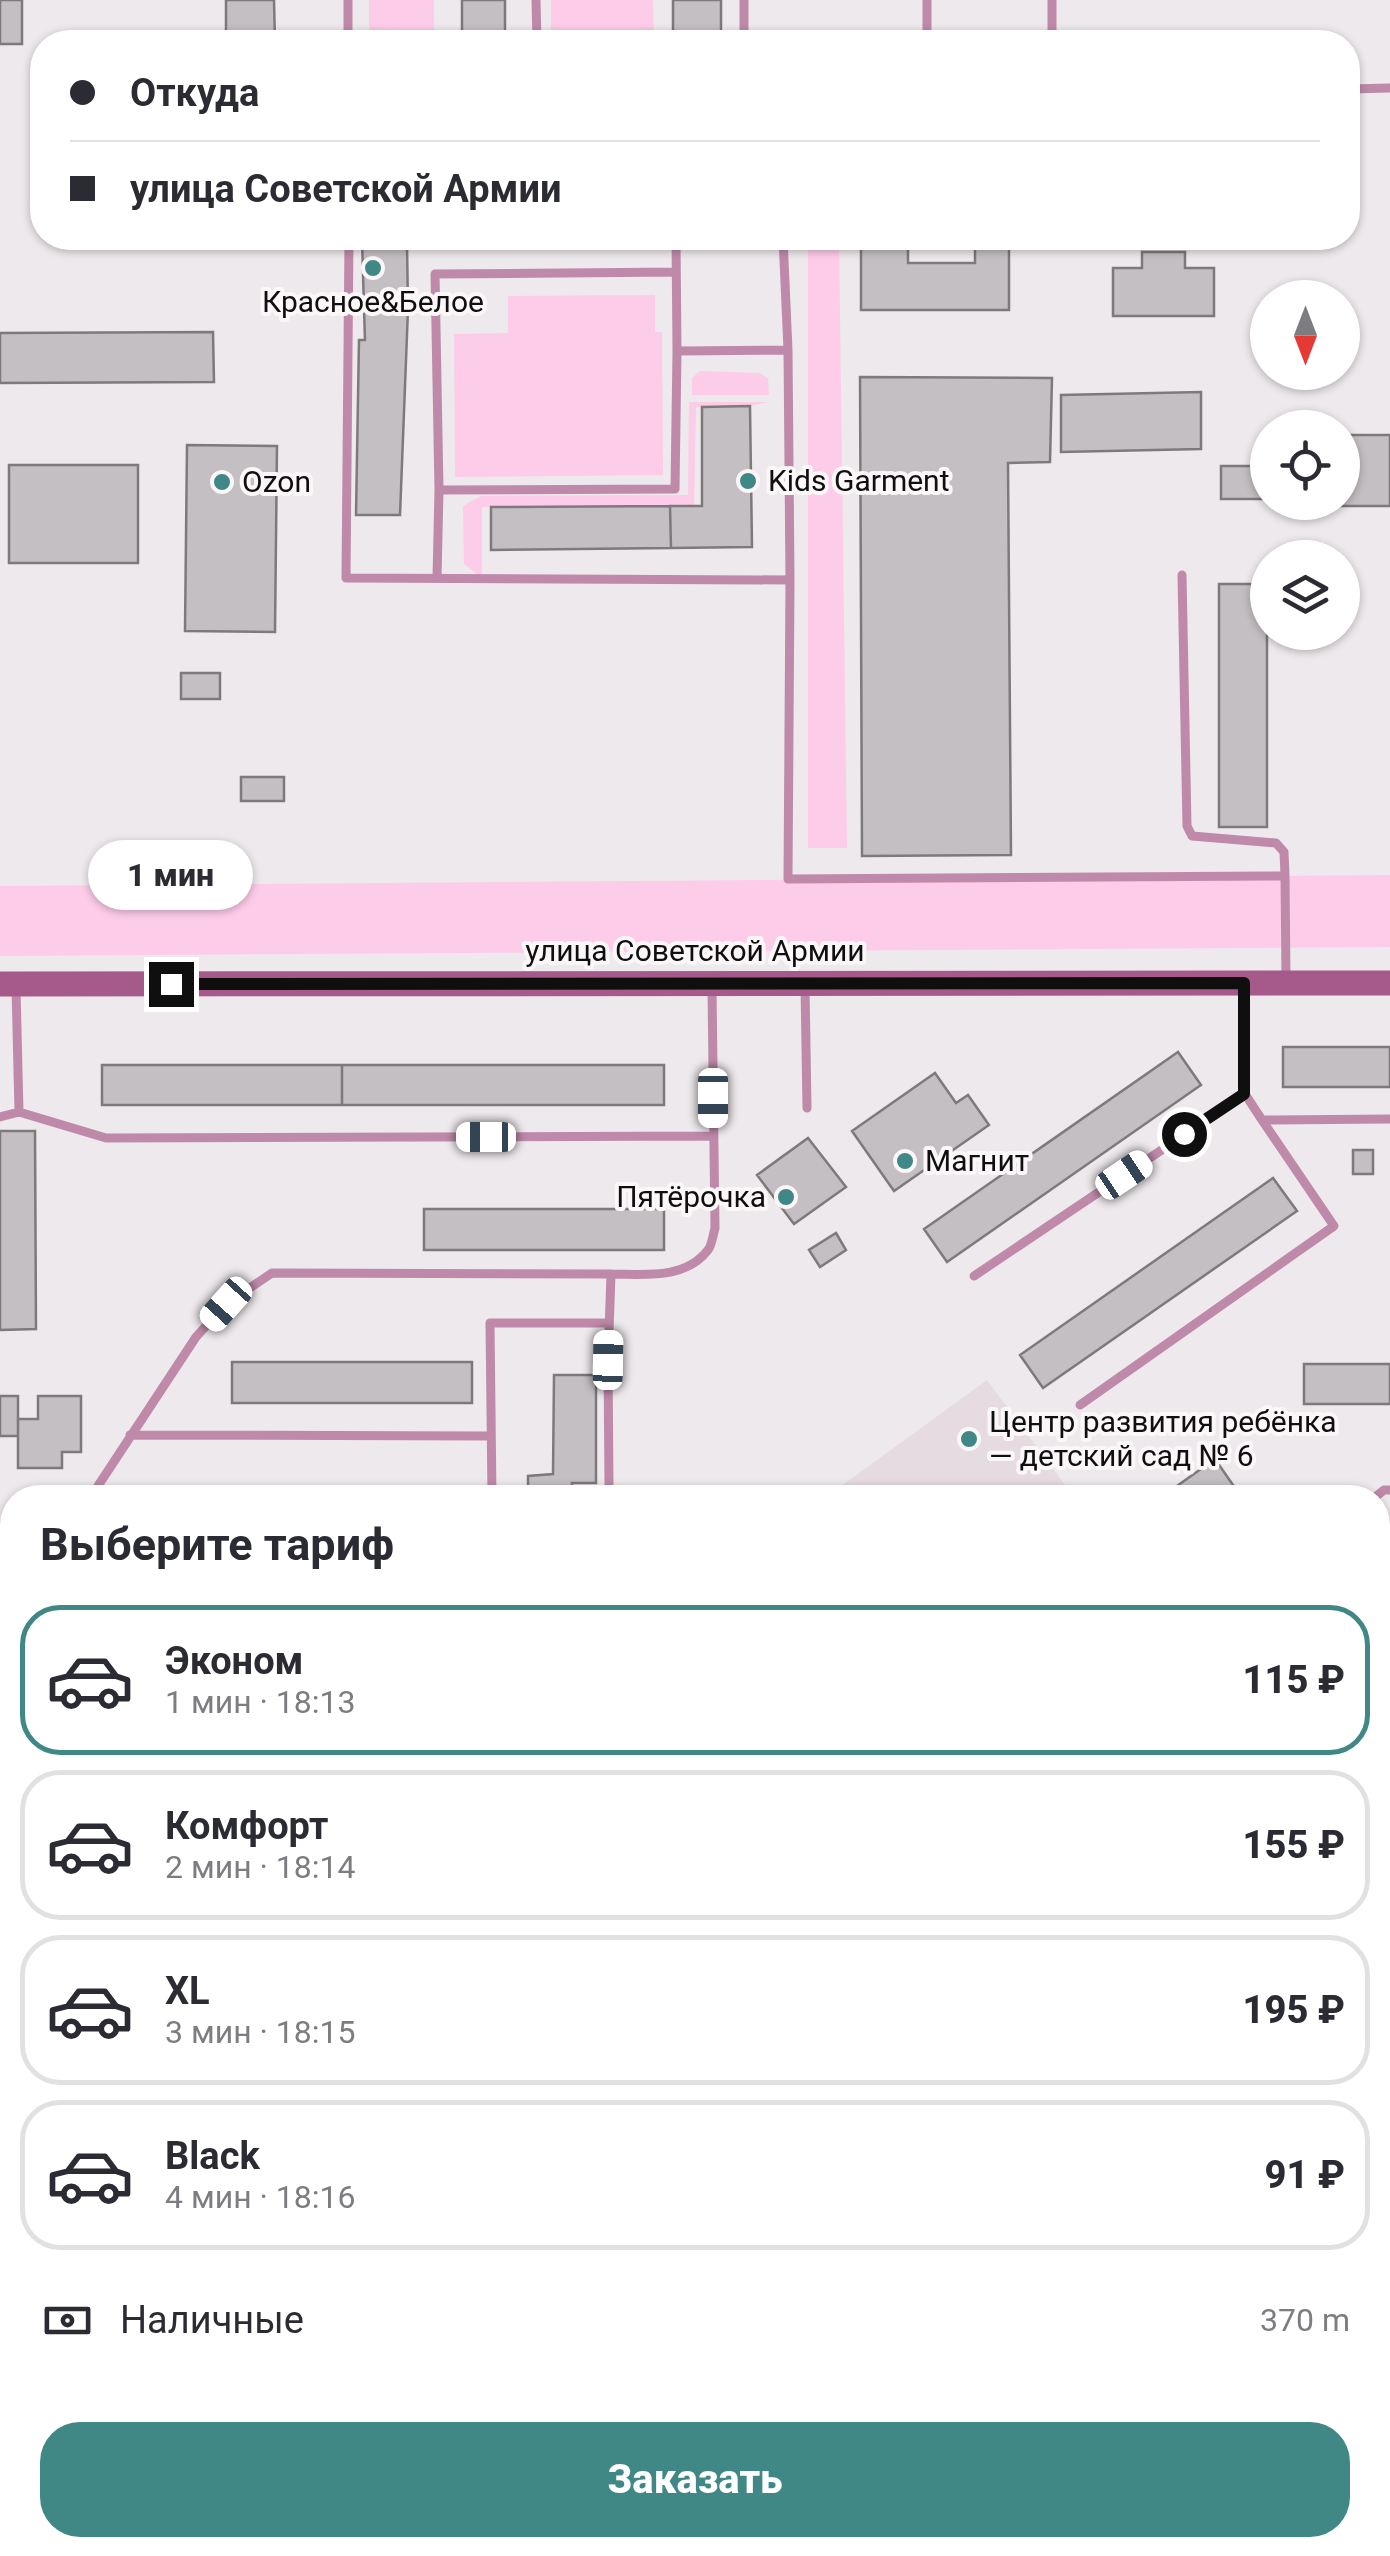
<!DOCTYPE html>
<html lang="ru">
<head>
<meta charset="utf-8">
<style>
  body { margin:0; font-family:Roboto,sans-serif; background:#f7f7f7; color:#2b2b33; height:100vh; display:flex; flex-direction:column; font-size:38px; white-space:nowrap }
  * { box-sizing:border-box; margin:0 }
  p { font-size:32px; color:#7c7c81 }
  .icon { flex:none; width:55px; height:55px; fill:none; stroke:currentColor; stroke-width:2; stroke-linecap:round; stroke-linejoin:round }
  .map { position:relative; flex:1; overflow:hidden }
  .details { position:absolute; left:0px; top:1485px; width:1390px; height:1072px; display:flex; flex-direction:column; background:#fff; border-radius:40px 40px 0 0; box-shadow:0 2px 8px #0004 }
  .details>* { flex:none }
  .top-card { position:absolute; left:30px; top:30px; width:1330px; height:220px; border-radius:40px; box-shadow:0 2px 8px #0004; display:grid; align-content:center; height:220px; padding:0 40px; background:#fff }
  .needle { width:65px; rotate:180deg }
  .controls { position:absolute; left:1250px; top:280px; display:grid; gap:20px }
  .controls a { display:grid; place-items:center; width:110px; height:110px; border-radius:50%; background:#fff; box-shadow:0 2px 8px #0004; font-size:50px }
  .end { position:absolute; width:45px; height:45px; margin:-22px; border:12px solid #100f10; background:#fff; box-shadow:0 0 0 5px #fff }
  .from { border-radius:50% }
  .bubble { position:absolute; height:70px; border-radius:35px; background:#fff; box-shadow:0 2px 8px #0004; font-size:32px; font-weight:800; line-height:70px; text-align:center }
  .car { position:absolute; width:30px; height:60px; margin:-30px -15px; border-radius:12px; box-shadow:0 0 8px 2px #0007; background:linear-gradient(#fff 24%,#345 0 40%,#fff 0 76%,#345 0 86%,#fff 0) }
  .top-card b { display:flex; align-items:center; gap:35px; height:95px; font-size:38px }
  .top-card b+b { border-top:2px solid #e1e1e2 }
  .top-card i { width:25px; height:25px; background:#2b2b33 }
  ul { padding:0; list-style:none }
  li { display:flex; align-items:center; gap:30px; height:150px; margin:0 20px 15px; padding:0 20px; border:5px solid #e1e1e2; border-radius:40px }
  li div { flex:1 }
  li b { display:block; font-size:38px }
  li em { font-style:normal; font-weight:800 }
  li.on { border-color:#408885 }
  li>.icon { width:90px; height:90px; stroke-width:1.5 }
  h2 { padding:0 40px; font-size:45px; line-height:120px }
  .pay { display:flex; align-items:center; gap:25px; height:110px; padding:0 40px; font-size:38px }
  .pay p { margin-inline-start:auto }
  .button { display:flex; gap:20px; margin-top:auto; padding:20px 40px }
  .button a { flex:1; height:115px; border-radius:40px; background:#408885; color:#fff; font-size:40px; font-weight:800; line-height:115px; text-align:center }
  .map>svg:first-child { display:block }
  .built { fill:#e7dbe2 }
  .green { fill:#fdcce9 }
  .building { fill:#c3bfc2; stroke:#7e7a7c; stroke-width:2.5 }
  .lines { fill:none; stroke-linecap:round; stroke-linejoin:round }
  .lane { stroke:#bf8aaa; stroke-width:9 }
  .secondary { stroke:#a55a8b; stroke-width:25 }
  .route { stroke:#100f10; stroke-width:12 }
  .poi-dot { fill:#408885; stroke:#fbf7f9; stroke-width:4 }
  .labels { text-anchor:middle; stroke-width:8; stroke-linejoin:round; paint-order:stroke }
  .poi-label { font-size:30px; fill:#100f10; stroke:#fbf7f9; text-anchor:start }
  .street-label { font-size:30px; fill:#100f10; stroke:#fbf7f9 }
</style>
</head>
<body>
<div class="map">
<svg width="1390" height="2556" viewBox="0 0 1390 2556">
  <rect width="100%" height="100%" fill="#eee9ec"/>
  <!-- built -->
  <path class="built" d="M 987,1380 L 1074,1497 L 826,1497 Z
    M 1378,2286 L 1390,2286 L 1390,2556 L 1175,2556 L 1175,2545 L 1378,2545 Z"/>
  <!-- green -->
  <path class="green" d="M 369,0 L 434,0 L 434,42 L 369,42 Z
    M 551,0 L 653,0 L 654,42 L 551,42 Z
    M 808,238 L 839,238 L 847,848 L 808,848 Z
    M 655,295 L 655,332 L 662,332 L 663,475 L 455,477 L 454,334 L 508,333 L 508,296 Z
    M 700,371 L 759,373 L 768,378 L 769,395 L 692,395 L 692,378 Z
    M 689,402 L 768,402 L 750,406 L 696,407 L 694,506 L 482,507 L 482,578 L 464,564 L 463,506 L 481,496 L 688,495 Z
    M 1390,875 L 1390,947 L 0,956 L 0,886 Z"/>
  <!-- building -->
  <path class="building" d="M 0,0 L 22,0 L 22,44 L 0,44 Z
    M 226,0 L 274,0 L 275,42 L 226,42 Z
    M 462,0 L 505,0 L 505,42 L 462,42 Z
    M 673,0 L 721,0 L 721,42 L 673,42 Z
    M 362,238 L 434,238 L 435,244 L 407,244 L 408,309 L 364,309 Z
    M 434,238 L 650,238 L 650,241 L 435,244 Z
    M 861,238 L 908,238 L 908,263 L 975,263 L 975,238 L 1009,238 L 1009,310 L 861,310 Z
    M 1142,252 L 1185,252 L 1185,268 L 1214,268 L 1214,316 L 1113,316 L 1113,268 L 1142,268 Z
    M 364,309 L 408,309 L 400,515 L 356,515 L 359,340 L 365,340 Z
    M 213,332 L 214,382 L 0,383 L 0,333 Z
    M 860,377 L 1052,378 L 1050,462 L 1008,463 L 1011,855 L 862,856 Z
    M 1201,392 L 1201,449 L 1061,452 L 1061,395 Z
    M 750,406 L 752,547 L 671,548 L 670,506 L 702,506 L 702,407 Z
    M 1342,435 L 1390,435 L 1390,506 L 1289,506 L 1289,502 L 1342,502 Z
    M 187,445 L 277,446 L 275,632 L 185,631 Z
    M 9,465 L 138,465 L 138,563 L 9,563 Z
    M 1221,466 L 1265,466 L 1265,499 L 1221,499 Z
    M 670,506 L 671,548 L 491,550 L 491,507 Z
    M 1219,584 L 1267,584 L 1267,827 L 1219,827 Z
    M 181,673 L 220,673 L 220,699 L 181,699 Z
    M 241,777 L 284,777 L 284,801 L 241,801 Z
    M 1283,1047 L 1390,1047 L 1390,1087 L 1283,1087 Z
    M 1178,1052 L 1201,1085 L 947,1262 L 924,1229 Z
    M 102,1065 L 342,1065 L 342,1105 L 102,1105 Z
    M 342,1065 L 664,1065 L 664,1105 L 342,1105 Z
    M 935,1073 L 956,1103 L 968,1095 L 989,1125 L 894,1191 L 852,1131 Z
    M 0,1131 L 35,1131 L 36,1329 L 0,1330 Z
    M 808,1138 L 846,1187 L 794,1224 L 757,1175 Z
    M 1353,1150 L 1373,1150 L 1373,1174 L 1353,1174 Z
    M 1273,1178 L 1297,1211 L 1043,1388 L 1020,1355 Z
    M 424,1209 L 664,1209 L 664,1250 L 424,1250 Z
    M 836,1233 L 846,1250 L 820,1267 L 809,1250 Z
    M 232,1362 L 472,1362 L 472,1403 L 232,1403 Z
    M 1304,1364 L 1390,1364 L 1390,1404 L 1304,1404 Z
    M 554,1375 L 596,1375 L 596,1483 L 572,1483 L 572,1498 L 528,1498 L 528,1476 L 553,1474 Z
    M 0,1396 L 18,1396 L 18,1436 L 0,1436 Z
    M 38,1396 L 81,1396 L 81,1452 L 62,1452 L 62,1468 L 18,1468 L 18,1419 L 38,1419 Z
    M 1215,1459 L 1242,1498 L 1160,1498 Z
    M 1385,1526 L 1390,1526 L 1390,1718 L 1385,1718 Z
    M 0,1819 L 12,1819 L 12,1868 L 0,1868 Z
    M 1378,1868 L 1390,1868 L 1390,1932 L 1378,1932 Z
    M 0,1972 L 12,1972 L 12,2021 L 0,2021 Z
    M 1383,1988 L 1390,1988 L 1390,2012 L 1383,2012 Z
    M 0,2062 L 12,2062 L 12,2151 L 0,2139 Z
    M 1378,2204 L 1390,2204 L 1390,2244 L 1378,2244 Z
    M 1378,2480 L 1390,2480 L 1390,2542 L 1378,2542 Z"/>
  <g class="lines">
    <!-- lane -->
    <path class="lane" d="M 348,0 L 348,42
      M 536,0 L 537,42
      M 927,0 L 927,42
      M 744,42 L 744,0
      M 1052,42 L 1052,0
      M 1348,89 L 1390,88
      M 349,238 L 346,578 L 790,580 L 788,879 L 1285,876 L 1286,978
      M 676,238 L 677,351 L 788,350
      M 783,238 L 788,350 L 790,580
      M 1052,238 L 1052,242
      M 439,490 L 435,274 L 676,272
      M 1182,575 L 1187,826 L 1192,836 L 1276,843 L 1284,852 L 1285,876
      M 437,578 L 439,490 L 675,489 L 677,351
      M 805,986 L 807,1108
      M 1244,986 L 1245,1094 L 1262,1120 L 1390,1119
      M 16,988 L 19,1112 L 106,1138 L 714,1136
      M 0,1117 L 19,1112
      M 974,1276 L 1245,1094
      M 1080,1405 L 1334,1226 L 1262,1120
      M 130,1435 L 491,1436
      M 90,1498 L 196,1337 L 226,1304 L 272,1273 L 611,1274
      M 492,1498 L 490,1323 L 608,1323
      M 606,1498 L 609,1486 L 608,1360 L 611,1274 C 644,1274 685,1280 708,1250 C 712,1245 713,1235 715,1228 L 712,988
      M 1374,1498 L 1384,1490 L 1390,1490
      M 0,1587 L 1,1636
      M 1,1637 L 12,1618
      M 0,1734 L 12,1734
      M 0,1881 L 12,1881
      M 0,2045 L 12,2045
      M 0,2161 L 12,2172
      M 1378,2183 L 1390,2183
      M 1378,2420 L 1390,2420
      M 237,2545 L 237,2556
      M 1237,2545 L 1245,2554 L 1390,2553
      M 1080,2556 L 1081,2545"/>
    <!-- secondary -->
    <path class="secondary" d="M 0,984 L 1390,983
      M 0,2270 L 12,2284
      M 0,2326 L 12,2343
      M 119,2545 L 122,2556
      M 149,2545 L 152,2556"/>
  </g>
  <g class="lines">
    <!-- route -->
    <path class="route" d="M 171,984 L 1244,983 L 1244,1094 L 1184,1134"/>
  </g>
  <!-- markers -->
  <g class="poi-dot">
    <circle cx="373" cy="268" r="10"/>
    <circle cx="748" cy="481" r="10"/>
    <circle cx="222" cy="482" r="10"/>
    <circle cx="905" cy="1161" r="10"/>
    <circle cx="786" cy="1197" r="10"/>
    <circle cx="969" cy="1439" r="10"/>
  </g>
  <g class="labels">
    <!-- poi labels -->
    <g class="poi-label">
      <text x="373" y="312" text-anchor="middle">Красное&amp;Белое</text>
      <text x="768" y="491">Kids Garment</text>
      <text x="242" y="492">Ozon</text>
      <text x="925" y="1171">Магнит</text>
      <text x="766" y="1207" text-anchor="end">Пятёрочка</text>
      <text x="989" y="1432">Центр развития ребёнка<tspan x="989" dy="34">— детский сад № 6</tspan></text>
    </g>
    <!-- street labels -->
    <g class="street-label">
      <text x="695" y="961">улица Советской Армии</text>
    </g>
  </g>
</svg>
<div class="controls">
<a><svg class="needle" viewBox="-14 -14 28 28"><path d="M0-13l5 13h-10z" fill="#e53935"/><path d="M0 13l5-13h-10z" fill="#7c7c81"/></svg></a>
<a><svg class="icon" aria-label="locate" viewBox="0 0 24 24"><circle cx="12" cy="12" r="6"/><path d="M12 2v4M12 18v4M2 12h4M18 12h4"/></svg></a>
<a><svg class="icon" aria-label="layers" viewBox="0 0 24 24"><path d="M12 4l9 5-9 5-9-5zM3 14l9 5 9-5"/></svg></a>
</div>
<i class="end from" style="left:1184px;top:1134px"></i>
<i class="end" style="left:171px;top:984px"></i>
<div class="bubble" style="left:88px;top:840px;width:165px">1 мин</div>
<i class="car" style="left:713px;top:1098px;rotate:180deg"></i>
<i class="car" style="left:486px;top:1137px;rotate:270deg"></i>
<i class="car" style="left:1124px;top:1175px;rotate:56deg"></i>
<i class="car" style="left:226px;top:1304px;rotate:222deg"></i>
<i class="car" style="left:608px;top:1360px;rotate:1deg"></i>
<div class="top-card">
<b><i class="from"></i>Откуда</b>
<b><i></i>улица Советской Армии</b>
</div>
<section class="details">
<h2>Выберите тариф</h2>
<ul>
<li class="on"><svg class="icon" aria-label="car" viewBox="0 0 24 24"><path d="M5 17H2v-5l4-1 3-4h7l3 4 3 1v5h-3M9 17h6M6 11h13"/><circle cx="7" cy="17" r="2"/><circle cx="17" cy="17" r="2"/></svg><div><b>Эконом</b><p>1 мин · 18:13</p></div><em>115 ₽</em></li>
<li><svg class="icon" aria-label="car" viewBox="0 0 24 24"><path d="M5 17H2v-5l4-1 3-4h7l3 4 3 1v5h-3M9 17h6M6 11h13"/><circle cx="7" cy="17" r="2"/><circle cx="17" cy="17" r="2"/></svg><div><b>Комфорт</b><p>2 мин · 18:14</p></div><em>155 ₽</em></li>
<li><svg class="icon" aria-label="car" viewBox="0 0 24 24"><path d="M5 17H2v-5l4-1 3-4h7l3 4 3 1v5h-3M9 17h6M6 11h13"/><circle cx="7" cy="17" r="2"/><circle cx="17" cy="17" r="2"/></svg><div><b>XL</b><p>3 мин · 18:15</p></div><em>195 ₽</em></li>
<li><svg class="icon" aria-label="car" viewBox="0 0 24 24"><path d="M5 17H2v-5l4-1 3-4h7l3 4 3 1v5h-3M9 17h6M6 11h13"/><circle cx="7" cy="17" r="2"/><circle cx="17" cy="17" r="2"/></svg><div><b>Black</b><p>4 мин · 18:16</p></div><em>91 ₽</em></li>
</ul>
<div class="pay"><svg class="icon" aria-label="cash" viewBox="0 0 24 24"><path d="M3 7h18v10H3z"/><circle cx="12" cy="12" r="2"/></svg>Наличные<p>370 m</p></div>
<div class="button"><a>Заказать</a></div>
</section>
</div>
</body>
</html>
